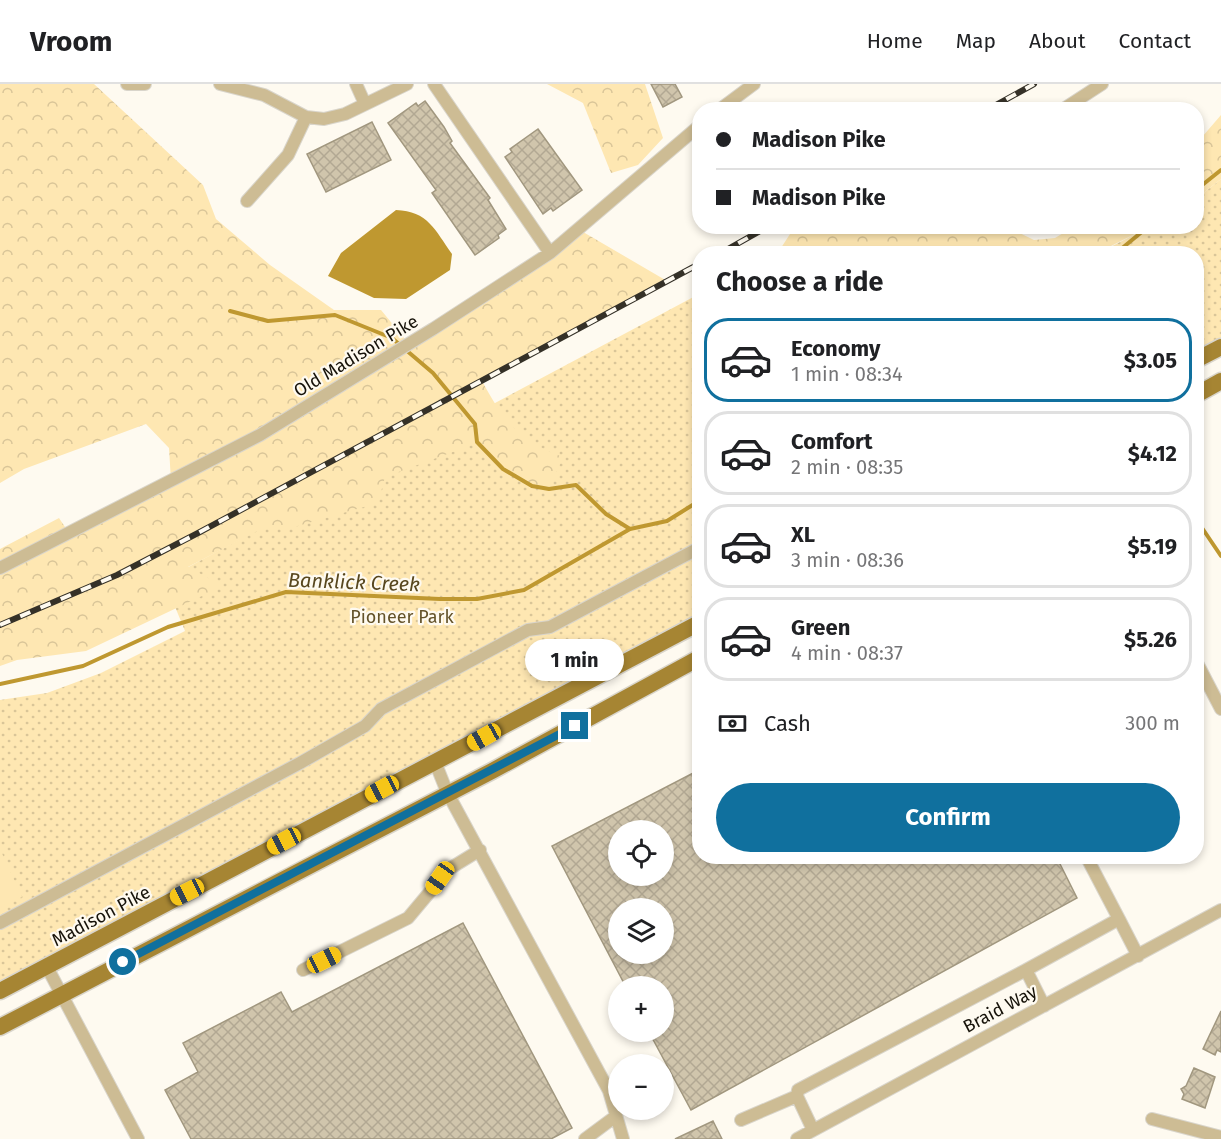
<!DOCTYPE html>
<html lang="en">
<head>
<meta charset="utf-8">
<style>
  body { margin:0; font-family:"Fira Sans",sans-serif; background:#f6f6f6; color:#202124; height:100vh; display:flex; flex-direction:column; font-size:22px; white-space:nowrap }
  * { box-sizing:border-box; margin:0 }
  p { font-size:20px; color:#757577 }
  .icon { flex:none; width:33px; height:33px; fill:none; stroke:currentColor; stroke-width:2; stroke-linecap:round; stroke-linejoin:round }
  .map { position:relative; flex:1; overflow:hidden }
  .details { position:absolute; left:692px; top:162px; width:512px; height:618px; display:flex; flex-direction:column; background:#fff; border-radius:24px; box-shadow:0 3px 9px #0003 }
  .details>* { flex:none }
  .banner { position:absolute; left:692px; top:18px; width:512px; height:132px; border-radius:24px; box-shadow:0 3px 9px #0003; display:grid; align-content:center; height:132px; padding:0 24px; background:#fff }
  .buttons { position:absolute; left:608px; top:736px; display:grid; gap:12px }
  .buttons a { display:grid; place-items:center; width:66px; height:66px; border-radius:50%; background:#fff; box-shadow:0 3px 9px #0003; font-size:30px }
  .end { position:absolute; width:27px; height:27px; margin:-14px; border:8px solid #10709e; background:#fff; box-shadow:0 0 0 3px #fff }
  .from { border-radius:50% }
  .bubble { position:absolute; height:42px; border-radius:21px; background:#fff; box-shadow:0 3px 9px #0003; font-size:20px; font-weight:700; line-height:42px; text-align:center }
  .car { position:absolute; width:18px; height:36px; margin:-18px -9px; border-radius:8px; box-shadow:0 0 4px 2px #0007; background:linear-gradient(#f5c518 24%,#345 0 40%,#f5c518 0 76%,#345 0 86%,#f5c518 0) }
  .banner b { display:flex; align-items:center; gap:21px; height:57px; font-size:22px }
  .banner b+b { border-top:2px solid #e0e0e0 }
  .banner i { width:15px; height:15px; background:#202124 }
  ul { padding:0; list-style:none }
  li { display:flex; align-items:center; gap:18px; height:84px; margin:0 12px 9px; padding:0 12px; border:3px solid #e0e0e0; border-radius:24px }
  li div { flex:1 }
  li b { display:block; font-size:22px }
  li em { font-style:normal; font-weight:700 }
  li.on { border-color:#10709e }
  li>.icon { width:54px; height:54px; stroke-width:1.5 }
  h2 { padding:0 24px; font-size:27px; line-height:72px }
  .pay { display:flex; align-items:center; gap:15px; height:66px; padding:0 24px; font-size:22px }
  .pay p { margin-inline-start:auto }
  .cta { display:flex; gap:12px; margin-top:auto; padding:12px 24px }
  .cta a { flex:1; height:69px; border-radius:36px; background:#10709e; color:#fff; font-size:24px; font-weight:700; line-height:69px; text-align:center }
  header { display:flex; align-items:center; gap:36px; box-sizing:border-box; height:84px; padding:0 30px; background:#fff; border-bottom:2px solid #e0e0e0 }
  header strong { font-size:28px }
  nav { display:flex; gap:33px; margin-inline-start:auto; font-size:21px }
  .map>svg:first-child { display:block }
  .grass { fill:url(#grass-dots) }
  .forest { fill:url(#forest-crowns) }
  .pitch { fill:#fee7b2 }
  .water { fill:#bf9830 }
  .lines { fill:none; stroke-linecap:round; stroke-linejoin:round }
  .stream { stroke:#bf9830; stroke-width:4 }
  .building { fill:url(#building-cross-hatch); stroke:#a1977f; stroke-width:1.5; fill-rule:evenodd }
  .minor-casing { stroke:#d9d5cb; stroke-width:14 }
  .major-casing { stroke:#d9d5cb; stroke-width:19 }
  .minor { stroke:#cdbc94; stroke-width:12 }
  .major { stroke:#a68533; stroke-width:16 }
  .rail-casing { stroke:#353128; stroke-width:6 }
  .rail { stroke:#fefaf0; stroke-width:4; stroke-dasharray:11; stroke-linecap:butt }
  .route { stroke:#10709e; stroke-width:8 }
  .labels { text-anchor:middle; stroke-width:4.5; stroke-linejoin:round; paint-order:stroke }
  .street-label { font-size:18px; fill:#161209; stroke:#fefaf0 }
  .park-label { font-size:18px; fill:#64532a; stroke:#fefaf0 }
  .water-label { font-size:20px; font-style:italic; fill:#58471e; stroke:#fefaf0 }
</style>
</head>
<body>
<header>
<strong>Vroom</strong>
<nav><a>Home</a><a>Map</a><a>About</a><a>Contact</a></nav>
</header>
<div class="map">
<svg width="1221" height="1055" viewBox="0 0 1221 1055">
  <defs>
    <pattern id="grass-dots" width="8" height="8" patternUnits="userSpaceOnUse" patternTransform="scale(1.5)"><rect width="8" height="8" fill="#fee7b2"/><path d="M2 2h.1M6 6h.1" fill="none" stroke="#d9c598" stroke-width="1.8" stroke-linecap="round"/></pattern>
    <pattern id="forest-crowns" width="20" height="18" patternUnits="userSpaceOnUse" patternTransform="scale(1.5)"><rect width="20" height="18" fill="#fee7b2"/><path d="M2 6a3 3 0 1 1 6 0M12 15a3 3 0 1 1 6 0" fill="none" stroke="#d9c598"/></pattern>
    <pattern id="building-cross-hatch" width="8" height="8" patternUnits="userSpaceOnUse" patternTransform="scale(1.5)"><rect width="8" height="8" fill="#d0c5ac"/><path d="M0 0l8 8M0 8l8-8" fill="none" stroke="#b2a893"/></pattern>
  </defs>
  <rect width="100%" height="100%" fill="#fefaf0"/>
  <!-- grass -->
  <path class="grass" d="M 1221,95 L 1221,263 L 1196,276 L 1196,170 L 1097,170 L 1149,143 L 1196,142 L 1196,115 Z
    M 699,210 L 699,539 L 0,907 L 0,616 L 47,609 L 101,589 L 185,547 L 164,496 Z"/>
  <!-- forest -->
  <path class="forest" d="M 0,0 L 94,0 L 203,101 L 216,135 L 270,181 L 334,226 L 381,226 L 409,260 L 578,145 L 667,197 L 482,297 C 503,336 520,358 563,373 L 549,405 C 518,400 498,380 477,359 L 385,393 L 378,419 L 287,445 L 263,444 L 188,483 L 223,502 L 86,567 L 17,576 L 0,582 L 0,465 L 59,434 L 69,449 L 171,397 L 169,364 L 146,340 L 24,385 L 0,399 Z
    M 547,0 L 645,0 L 663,54 L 638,81 L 611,89 L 583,19 Z
    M 1221,31 L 1221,95 L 1196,115 L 1196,60 Z
    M 803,143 L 1007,143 L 1034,156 L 1055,154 L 1073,143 L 1149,143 L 1097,169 L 781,169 L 779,167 L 790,150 Z"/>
  <!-- pitch -->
  <path class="pitch" d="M 0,765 L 22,813 L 0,823 Z"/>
  <!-- water -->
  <path class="water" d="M 396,126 C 428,127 435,146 452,170 L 450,186 L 406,215 L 374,214 L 328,192 L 341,169 Z"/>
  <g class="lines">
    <!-- stream -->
    <path class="stream" d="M 1196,106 L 1221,86
      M 1115,170 L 1149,142
      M 230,227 L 268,237 L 335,231 L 392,254 L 400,261
      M 406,266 L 433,289 L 475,340 L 477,358 L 503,385 L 532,402 L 549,405 L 576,401 L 606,430 L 630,445
      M 1196,435 L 1221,472
      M 0,600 L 83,582 L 168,543 L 286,508 L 440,515 L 477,515 L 524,506 L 630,445 L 667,437 L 699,417"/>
  </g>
  <!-- building -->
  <path class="building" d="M 651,0 L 675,0 L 682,13 L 663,23 Z
    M 425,17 L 444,43 L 452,57 L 450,59 L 490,114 L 488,116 L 506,145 L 498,151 L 499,154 L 475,171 L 432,109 L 436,106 L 388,39 L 416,19 L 418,22 Z
    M 372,38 L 391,76 L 326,108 L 307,70 Z
    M 538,45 L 582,106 L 553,127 L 551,124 L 543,130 L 505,73 L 512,68 L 510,65 Z
    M 699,686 L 699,772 L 1056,772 L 1077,814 L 691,1026 L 649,948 L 663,948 L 663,903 L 626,903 L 552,762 ZM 618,747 L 663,747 L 663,792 L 618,792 ZM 618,825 L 663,825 L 663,870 L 618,870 Z
    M 463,839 L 572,1044 L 551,1055 L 191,1055 L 165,1006 L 198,988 L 183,959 L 281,908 L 292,928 Z
    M 1221,927 L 1221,968 L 1217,966 L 1215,971 L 1203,965 Z
    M 1194,984 L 1215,993 L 1205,1024 L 1182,1015 L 1184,1010 L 1181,1005 L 1186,1002 Z
    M 713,1037 L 722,1055 L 675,1055 Z"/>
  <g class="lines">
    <defs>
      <path id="minor" d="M 127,0 L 145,0
        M 220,0 L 264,11 L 306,33 L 324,35 L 345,30 L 407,0
        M 356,0 L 365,20
        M 434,0 L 550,169
        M 719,26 L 754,0
        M 1062,26 L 1102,0
        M 247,117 L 288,71 L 306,33
        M 0,484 L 260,351 L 433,245 L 550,169 L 699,42
        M 1196,577 L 1221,625
        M 435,678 L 447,708 L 609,1007 L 623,1055
        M 1086,772 L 1119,835
        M 0,839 L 300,679 L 365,642 L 381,625 L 528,546 L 550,543 L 699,464
        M 47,883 L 138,1055
        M 303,886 L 408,834 L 449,785 L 480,766
        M 1026,886 L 1119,835 L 1138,872
        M 1152,1035 L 1221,1053
        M 741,1036 L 797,1012
        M 813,1046 L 797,1012 L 798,1006 L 1026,886 L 1044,922
        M 585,1055 L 616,1032
        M 797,1055 L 1221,826"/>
      <path id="major" d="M 1196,276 L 1221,263
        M 1196,311 L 1221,297
        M 0,907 L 699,539
        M 0,943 L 492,687 L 699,574"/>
    </defs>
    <!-- minor casing -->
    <use href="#minor" class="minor-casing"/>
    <!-- major casing -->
    <use href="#major" class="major-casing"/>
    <!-- minor -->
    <use href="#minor" class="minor"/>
    <!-- major -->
    <use href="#major" class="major"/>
    <defs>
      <path id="rail" d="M 987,26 L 1034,0
        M 719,170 L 769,142
        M 0,541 L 117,491 L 198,449 L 699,180"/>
    </defs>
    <!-- rail casing -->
    <use href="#rail" class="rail-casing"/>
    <!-- rail -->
    <use href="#rail" class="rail"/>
  </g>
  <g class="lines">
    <!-- route -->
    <path class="route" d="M 123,878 L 575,642"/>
  </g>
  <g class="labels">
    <!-- street labels -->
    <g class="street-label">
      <text transform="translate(356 272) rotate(-31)" y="6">Old Madison Pike</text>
      <text transform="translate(101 832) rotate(-28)" y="6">Madison Pike</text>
      <text transform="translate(1000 925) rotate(-28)" y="6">Braid Way</text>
    </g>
    <!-- park labels -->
    <g class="park-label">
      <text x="402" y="539">Pioneer Park</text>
    </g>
    <!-- water labels -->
    <g class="water-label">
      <text transform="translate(354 498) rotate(2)" y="7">Banklick Creek</text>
    </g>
  </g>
</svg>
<div class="buttons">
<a><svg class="icon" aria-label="locate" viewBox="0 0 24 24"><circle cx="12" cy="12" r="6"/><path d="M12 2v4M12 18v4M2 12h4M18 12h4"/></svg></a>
<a><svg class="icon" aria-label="layers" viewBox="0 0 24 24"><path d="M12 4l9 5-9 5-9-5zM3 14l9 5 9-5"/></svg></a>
<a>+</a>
<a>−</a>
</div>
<i class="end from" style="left:123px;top:878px"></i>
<i class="end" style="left:575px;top:642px"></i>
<div class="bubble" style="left:525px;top:555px;width:99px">1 min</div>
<i class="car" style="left:484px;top:653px;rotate:241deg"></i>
<i class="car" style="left:382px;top:705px;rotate:242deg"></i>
<i class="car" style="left:284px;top:757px;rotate:242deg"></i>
<i class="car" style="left:440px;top:794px;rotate:215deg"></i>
<i class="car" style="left:187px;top:808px;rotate:243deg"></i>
<i class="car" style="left:324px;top:876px;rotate:64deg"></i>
<div class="banner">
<b><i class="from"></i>Madison Pike</b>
<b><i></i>Madison Pike</b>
</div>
<section class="details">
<h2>Choose a ride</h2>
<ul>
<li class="on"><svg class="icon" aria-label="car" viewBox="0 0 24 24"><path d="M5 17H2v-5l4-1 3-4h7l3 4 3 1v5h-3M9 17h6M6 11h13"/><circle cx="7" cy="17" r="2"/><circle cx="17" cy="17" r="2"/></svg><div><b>Economy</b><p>1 min · 08:34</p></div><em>$3.05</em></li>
<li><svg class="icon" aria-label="car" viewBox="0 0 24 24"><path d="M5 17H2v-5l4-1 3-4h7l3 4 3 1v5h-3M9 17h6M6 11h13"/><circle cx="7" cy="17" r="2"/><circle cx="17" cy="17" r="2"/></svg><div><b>Comfort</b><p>2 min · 08:35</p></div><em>$4.12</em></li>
<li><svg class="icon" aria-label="car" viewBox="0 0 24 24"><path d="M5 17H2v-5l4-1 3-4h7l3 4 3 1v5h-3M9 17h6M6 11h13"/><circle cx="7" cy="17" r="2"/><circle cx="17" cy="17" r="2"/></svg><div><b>XL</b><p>3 min · 08:36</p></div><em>$5.19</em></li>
<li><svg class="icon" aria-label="car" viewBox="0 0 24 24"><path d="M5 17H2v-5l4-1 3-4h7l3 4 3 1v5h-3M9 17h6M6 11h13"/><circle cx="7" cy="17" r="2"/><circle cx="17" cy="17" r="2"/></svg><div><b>Green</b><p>4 min · 08:37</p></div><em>$5.26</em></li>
</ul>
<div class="pay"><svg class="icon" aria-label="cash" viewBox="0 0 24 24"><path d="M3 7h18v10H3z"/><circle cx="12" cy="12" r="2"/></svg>Cash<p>300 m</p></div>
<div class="cta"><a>Confirm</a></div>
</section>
</div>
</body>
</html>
